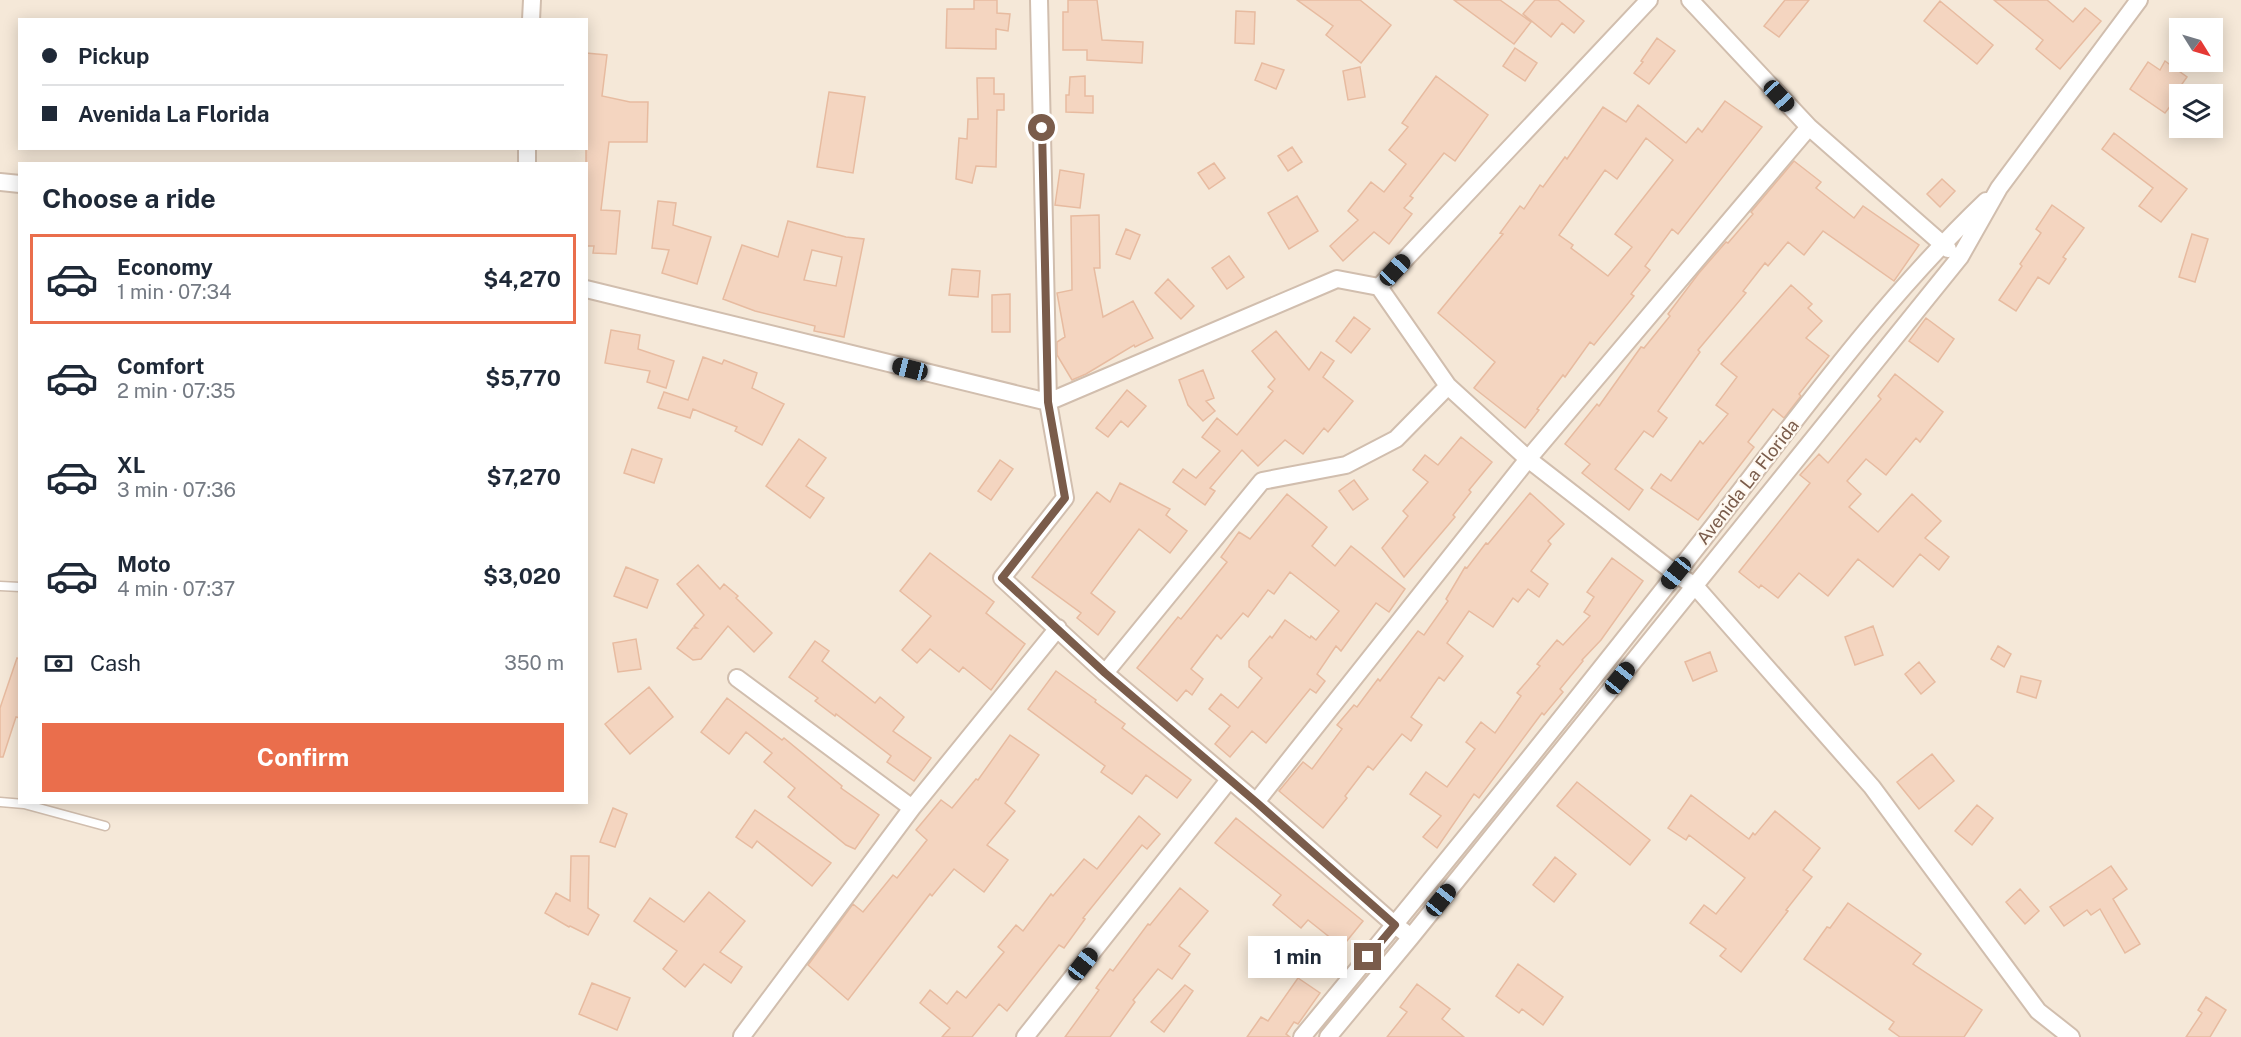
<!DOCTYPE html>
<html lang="en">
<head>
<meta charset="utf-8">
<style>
  body { margin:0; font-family:"Public Sans",sans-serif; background:#f6f6f7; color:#1f2937; height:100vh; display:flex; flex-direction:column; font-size:22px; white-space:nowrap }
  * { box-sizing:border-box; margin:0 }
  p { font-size:20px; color:#747a83 }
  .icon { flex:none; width:33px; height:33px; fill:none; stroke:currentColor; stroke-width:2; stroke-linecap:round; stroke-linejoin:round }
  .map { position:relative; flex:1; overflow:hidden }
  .sheet { position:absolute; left:18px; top:162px; width:570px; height:642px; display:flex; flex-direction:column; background:#fff; border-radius:0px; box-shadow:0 3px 15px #0003 }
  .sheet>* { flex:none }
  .guide { position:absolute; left:18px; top:18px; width:570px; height:132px; border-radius:0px; box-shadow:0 3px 15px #0003; display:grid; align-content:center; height:132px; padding:0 24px; background:#fff }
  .needle { width:39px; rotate:127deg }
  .controls { position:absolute; left:2169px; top:18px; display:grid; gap:12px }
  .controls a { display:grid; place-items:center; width:54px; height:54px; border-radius:0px; background:#fff; box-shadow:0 3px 15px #0003; font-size:30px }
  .end { position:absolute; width:27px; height:27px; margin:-14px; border:8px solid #7a5c4b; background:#fff; box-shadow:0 0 0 3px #fff }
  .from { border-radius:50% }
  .bubble { position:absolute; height:42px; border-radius:0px; background:#fff; box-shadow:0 3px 15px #0003; font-size:20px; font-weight:700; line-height:42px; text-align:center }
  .car { position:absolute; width:18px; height:36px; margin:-18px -9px; border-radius:8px; box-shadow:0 0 4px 2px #0007; background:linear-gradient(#222 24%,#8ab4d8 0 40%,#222 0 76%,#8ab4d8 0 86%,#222 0) }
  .guide b { display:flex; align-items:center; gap:21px; height:57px; font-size:22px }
  .guide b+b { border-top:2px solid #e0e1e3 }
  .guide i { width:15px; height:15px; background:#1f2937 }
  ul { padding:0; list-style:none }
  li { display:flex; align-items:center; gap:18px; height:90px; margin:0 12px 9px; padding:0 12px; border:3px solid transparent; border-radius:0px }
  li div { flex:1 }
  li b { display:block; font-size:22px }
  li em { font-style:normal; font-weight:700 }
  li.selected { border-color:#ea6e4c }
  li>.icon { width:54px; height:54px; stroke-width:1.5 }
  h2 { padding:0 24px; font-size:27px; line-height:72px }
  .pay { display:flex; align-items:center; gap:15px; height:66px; padding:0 24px; font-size:22px }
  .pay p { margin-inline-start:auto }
  .button { display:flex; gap:12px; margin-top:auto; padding:12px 24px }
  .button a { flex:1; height:69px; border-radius:0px; background:#ea6e4c; color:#fff; font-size:24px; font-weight:700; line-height:69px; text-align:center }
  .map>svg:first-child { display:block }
  .residential { fill:#f5e8d8; fill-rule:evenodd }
  .building { fill:#f4d5c0; stroke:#e7bba0; stroke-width:1.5; fill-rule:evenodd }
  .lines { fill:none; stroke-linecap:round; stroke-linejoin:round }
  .service-casing { stroke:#d1beae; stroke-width:11 }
  .minor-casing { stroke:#d1beae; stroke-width:20 }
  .service { stroke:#fff; stroke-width:8 }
  .minor { stroke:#fff; stroke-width:16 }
  .route { stroke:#7a5c4b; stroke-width:8 }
  .labels { text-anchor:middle; stroke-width:4.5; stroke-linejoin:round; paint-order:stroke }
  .street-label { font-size:18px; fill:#7a5c4b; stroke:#fff9f1 }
</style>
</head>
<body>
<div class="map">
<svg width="2241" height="1037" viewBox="0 0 2241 1037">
  <rect width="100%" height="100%" fill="#fdf6ea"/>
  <!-- residential -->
  <path class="residential" d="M 0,0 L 2241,0 L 2241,1037 L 0,1037 ZM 20,20 L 586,20 L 586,148 L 20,148 ZM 2180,28 L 2212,28 L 2212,62 L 2180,62 ZM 2180,94 L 2212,94 L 2212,128 L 2180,128 ZM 20,164 L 586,164 L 586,802 L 20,802 Z"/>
  <!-- building -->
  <path class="building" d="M 974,0 L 997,0 L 997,13 L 1010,14 L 1008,31 L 996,29 L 996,49 L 946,48 L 947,9 L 974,9 Z
    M 1068,0 L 1097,0 L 1102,40 L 1143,42 L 1142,63 L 1087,60 L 1087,50 L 1063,50 L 1063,12 L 1068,12 Z
    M 1297,0 L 1360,0 L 1391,25 L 1361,63 L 1326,35 L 1333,26 Z
    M 1454,0 L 1500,0 L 1531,22 L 1514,44 Z
    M 1535,0 L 1558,0 L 1584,21 L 1574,33 L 1562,23 L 1551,37 L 1523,14 Z
    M 1785,0 L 1809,0 L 1779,37 L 1764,26 Z
    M 1994,0 L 2047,0 L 2073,22 L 2085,8 L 2101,21 L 2060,69 L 2036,49 L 2043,40 Z
    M 1940,1 L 1993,45 L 1977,64 L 1924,21 Z
    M 1236,11 L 1255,12 L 1254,44 L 1235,43 Z
    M 1657,38 L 1675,51 L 1649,84 L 1634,73 L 1643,62 L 1641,61 Z
    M 1515,48 L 1537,63 L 1525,81 L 1503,66 Z
    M 586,53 L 607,55 L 602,96 L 630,102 L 648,102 L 647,142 L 609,142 L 601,210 L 620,211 L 616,254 L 593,253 L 594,246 L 586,246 Z
    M 2165,61 L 2187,77 L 2175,94 L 2178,96 L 2165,113 L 2130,89 L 2148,62 L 2160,70 Z
    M 1262,63 L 1284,70 L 1276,89 L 1255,80 Z
    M 1360,67 L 1365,97 L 1348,100 L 1343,71 Z
    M 1085,76 L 1085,96 L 1093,96 L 1093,113 L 1066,112 L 1066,95 L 1069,95 L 1070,77 Z
    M 1436,76 L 1488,115 L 1455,161 L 1444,153 L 1410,196 L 1413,198 L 1404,208 L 1412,214 L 1389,244 L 1374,232 L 1343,261 L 1330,246 L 1358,220 L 1348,211 L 1371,182 L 1384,192 L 1406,164 L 1389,150 L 1408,127 L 1402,123 Z
    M 977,78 L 994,78 L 994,94 L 1004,94 L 1004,110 L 997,110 L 996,167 L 976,166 L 972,183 L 956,179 L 959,138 L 967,139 L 968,119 L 978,119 Z
    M 829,92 L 865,97 L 853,173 L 817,167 Z
    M 1725,101 L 1762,127 L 1678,234 L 1672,229 L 1645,266 L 1650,270 L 1631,294 L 1634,296 L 1594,345 L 1590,342 L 1565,377 L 1563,375 L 1537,409 L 1539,410 L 1525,428 L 1474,388 L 1495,362 L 1438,313 L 1503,234 L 1500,233 L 1520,206 L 1524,209 L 1540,185 L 1543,187 L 1565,157 L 1567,159 L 1603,107 L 1626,122 L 1638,105 L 1686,143 L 1698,128 L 1702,132 ZM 1646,138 L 1673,160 L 1615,234 L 1632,247 L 1608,276 L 1571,248 L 1573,245 L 1559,235 L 1605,170 L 1617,179 Z
    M 2114,133 L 2187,189 L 2161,222 L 2139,206 L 2153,188 L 2102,149 Z
    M 1292,147 L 1302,162 L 1288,171 L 1278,156 Z
    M 1794,161 L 1821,182 L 1816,188 L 1854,218 L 1863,206 L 1919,245 L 1894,281 L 1823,231 L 1804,255 L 1788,242 L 1768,266 L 1765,263 L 1743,291 L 1746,293 L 1698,350 L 1700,352 L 1658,411 L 1667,418 L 1653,437 L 1644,431 L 1615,469 L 1643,490 L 1629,510 L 1582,473 L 1590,464 L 1565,444 L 1597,404 L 1599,406 L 1641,347 L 1644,348 L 1670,316 L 1668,314 L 1699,273 L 1726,242 L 1728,243 L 1753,214 L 1751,212 Z
    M 1214,163 L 1225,178 L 1209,189 L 1198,173 Z
    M 1060,170 L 1084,174 L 1080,208 L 1055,205 Z
    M 1942,179 L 1955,191 L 1940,207 L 1927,194 Z
    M 1297,196 L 1318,231 L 1289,249 L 1268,213 Z
    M 658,201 L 676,203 L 673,225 L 711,237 L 697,284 L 662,273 L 669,250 L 652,248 Z
    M 2052,205 L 2084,228 L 2063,257 L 2066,259 L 2049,284 L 2038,277 L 2016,311 L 1999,300 L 2022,266 L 2020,264 L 2041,233 L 2036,229 Z
    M 1099,215 L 1100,268 L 1094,268 L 1103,317 L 1133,301 L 1153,338 L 1135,347 L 1134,345 L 1086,374 L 1072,380 L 1057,355 L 1057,342 L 1065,337 L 1057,293 L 1072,290 L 1071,216 Z
    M 788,221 L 846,237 L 864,239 L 844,337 L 814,331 L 815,326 L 755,311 L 723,299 L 742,245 L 778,257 ZM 812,250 L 842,257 L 836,286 L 804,280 Z
    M 1126,229 L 1140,235 L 1130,259 L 1116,254 Z
    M 2192,234 L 2208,239 L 2195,282 L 2179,277 Z
    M 1229,256 L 1244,277 L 1227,289 L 1212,268 Z
    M 952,269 L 980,271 L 978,297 L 949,295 Z
    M 1168,279 L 1194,306 L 1181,319 L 1155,293 Z
    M 1791,285 L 1812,304 L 1808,308 L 1822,321 L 1806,338 L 1829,356 L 1799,394 L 1801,396 L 1784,418 L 1773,409 L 1748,442 L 1754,447 L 1698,520 L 1651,488 L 1661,474 L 1671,481 L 1700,441 L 1703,444 L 1728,414 L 1716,405 L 1737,377 L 1721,364 Z
    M 1010,294 L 1010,332 L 992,332 L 992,295 Z
    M 1354,317 L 1370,329 L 1351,353 L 1336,341 Z
    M 1926,318 L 1954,339 L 1938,362 L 1909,341 Z
    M 611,330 L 640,335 L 638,349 L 674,361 L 666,388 L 647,382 L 650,371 L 605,363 Z
    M 1276,331 L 1309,370 L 1321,352 L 1334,361 L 1323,377 L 1353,401 L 1328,432 L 1324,428 L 1303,454 L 1285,440 L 1258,466 L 1242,450 L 1210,488 L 1215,491 L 1205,505 L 1173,482 L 1183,469 L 1196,478 L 1220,451 L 1202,437 L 1217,418 L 1237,435 L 1273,391 L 1268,387 L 1275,379 L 1252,351 Z
    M 703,357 L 722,364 L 724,360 L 757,373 L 752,388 L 784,404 L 762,445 L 735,431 L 737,427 L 693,409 L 690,418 L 658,408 L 664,392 L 688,400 Z
    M 1203,370 L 1214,398 L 1206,401 L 1215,411 L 1203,421 L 1188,405 L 1179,380 Z
    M 1895,374 L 1943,412 L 1920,442 L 1916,438 L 1886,475 L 1866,459 L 1847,481 L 1861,494 L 1849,507 L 1878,532 L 1912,494 L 1941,521 L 1925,538 L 1949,557 L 1939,570 L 1920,554 L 1893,587 L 1858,559 L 1828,596 L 1799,573 L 1778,598 L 1761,585 L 1759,588 L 1739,572 L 1810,483 L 1800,475 L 1819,454 L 1828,463 L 1881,399 L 1878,396 Z
    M 1127,390 L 1146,406 L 1128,427 L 1121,421 L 1108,437 L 1096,428 Z
    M 1461,437 L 1492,462 L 1469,490 L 1471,492 L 1453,515 L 1455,517 L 1404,577 L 1382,548 L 1408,516 L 1403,511 L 1428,482 L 1413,470 L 1425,455 L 1438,465 Z
    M 799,439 L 826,458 L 806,486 L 824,498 L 810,518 L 766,486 Z
    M 632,449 L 662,459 L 654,483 L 624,473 Z
    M 1000,460 L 1013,469 L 991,500 L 978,491 Z
    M 1354,480 L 1368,499 L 1353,510 L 1339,491 Z
    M 1120,483 L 1170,509 L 1166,515 L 1187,531 L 1170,553 L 1139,529 L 1091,593 L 1115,612 L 1098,635 L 1077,618 L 1081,613 L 1032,577 L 1097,492 L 1110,502 Z
    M 1530,493 L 1564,524 L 1548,541 L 1551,544 L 1531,571 L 1548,584 L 1539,597 L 1528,589 L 1518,602 L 1513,598 L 1493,627 L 1469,611 L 1447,643 L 1463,656 L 1444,681 L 1439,677 L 1411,717 L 1422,725 L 1411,741 L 1402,734 L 1373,770 L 1368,766 L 1345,796 L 1347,798 L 1323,828 L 1279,791 L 1303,762 L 1312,769 L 1342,729 L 1337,725 L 1354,705 L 1357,707 L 1378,679 L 1380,681 L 1418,631 L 1424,635 L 1448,601 L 1446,599 L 1465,567 L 1467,568 L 1486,543 L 1488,544 Z
    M 1287,494 L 1327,527 L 1312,546 L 1335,566 L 1351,546 L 1405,589 L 1389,612 L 1376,603 L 1341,651 L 1336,646 L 1317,674 L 1325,681 L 1316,693 L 1310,689 L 1266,743 L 1252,731 L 1230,757 L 1215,744 L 1230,726 L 1209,709 L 1221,694 L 1238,708 L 1262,678 L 1249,667 L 1249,661 L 1270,636 L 1272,638 L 1285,620 L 1310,638 L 1311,636 L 1316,640 L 1339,611 L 1290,572 L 1274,594 L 1268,590 L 1248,617 L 1243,613 L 1221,639 L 1217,635 L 1191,669 L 1203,679 L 1192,695 L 1186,690 L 1177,701 L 1137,668 L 1178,617 L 1181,619 L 1227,562 L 1221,557 L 1239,532 L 1250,539 Z
    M 930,553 L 994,602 L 986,613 L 1025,644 L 991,690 L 963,667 L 959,672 L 930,649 L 917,663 L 902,650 L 931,616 L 900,591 Z
    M 1612,558 L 1643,581 L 1601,640 L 1582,660 L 1583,661 L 1560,689 L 1563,692 L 1544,715 L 1542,713 L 1479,798 L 1474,794 L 1437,848 L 1423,837 L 1441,816 L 1410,794 L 1426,772 L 1447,787 L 1475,749 L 1466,742 L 1481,722 L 1495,733 L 1521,696 L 1517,693 L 1540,666 L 1537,664 L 1557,640 L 1563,645 L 1590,616 L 1584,612 L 1594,597 L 1587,592 Z
    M 698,565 L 720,589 L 724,584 L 738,596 L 736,598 L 772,633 L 754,652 L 728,626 L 701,659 L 693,660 L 677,648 L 693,628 L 697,628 L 694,626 L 704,615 L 677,584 Z
    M 626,567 L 658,580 L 647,608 L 614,596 Z
    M 1873,626 L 1883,655 L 1855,665 L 1845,637 Z
    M 636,639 L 641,669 L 618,672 L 613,643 Z
    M 815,641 L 829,651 L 822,661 L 875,703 L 880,697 L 904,717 L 893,731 L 931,758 L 914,781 L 887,762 L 891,756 L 836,714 L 835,716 L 815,701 L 818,698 L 789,677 Z
    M 1998,646 L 2011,654 L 2004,667 L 1991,659 Z
    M 1710,652 L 1717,671 L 1693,681 L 1685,662 Z
    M 17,658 L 20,659 L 20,718 L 16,717 L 3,757 L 0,757 L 0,708 Z
    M 1919,662 L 1935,682 L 1921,694 L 1905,674 Z
    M 1056,671 L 1096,700 L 1095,702 L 1125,724 L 1122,728 L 1191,780 L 1177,798 L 1146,775 L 1132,794 L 1101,772 L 1105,766 L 1028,709 Z
    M 2021,676 L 2041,681 L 2036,698 L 2017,692 Z
    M 649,687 L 673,717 L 630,754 L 605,724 Z
    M 727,698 L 782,740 L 784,738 L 842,786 L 841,788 L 879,815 L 855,849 L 846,845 L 788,797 L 795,788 L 764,762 L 772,753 L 746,732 L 729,754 L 701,732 Z
    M 1010,735 L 1039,755 L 1005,803 L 1015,811 L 987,845 L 1008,860 L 984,892 L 954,869 L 932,896 L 930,894 L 848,1000 L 808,965 L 853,904 L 863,912 L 893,875 L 897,878 L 927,840 L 916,830 L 941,800 L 952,808 L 976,779 L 978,780 Z
    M 1932,754 L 1954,781 L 1919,809 L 1897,782 Z
    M 1577,782 L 1650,840 L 1630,865 L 1557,806 Z
    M 1691,795 L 1749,839 L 1753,833 L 1755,835 L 1775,811 L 1820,848 L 1803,870 L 1812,877 L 1786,910 L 1788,911 L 1741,972 L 1720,956 L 1726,949 L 1690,923 L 1704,905 L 1716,914 L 1745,878 L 1689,835 L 1686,840 L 1668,828 Z
    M 1977,805 L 1993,818 L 1972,845 L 1955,831 Z
    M 613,808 L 627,814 L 615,847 L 600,842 Z
    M 755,810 L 831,863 L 812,886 L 757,841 L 752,848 L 736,837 Z
    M 1139,816 L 1160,834 L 1147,849 L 1142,845 L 1083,918 L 1085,919 L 1064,948 L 1059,945 L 1007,1011 L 999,1004 L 972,1037 L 942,1037 L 950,1028 L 920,1003 L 930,990 L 947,1004 L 957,991 L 966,998 L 1004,952 L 998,947 L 1016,925 L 1023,931 L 1051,894 L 1053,896 L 1084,859 L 1097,869 Z
    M 1236,818 L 1363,921 L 1342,947 L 1308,920 L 1301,928 L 1273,905 L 1281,895 L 1215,843 Z
    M 571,856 L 589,856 L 588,908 L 599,915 L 588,935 L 570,926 L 569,927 L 545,913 L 556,893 L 570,901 Z
    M 1555,857 L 1576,874 L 1554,902 L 1533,885 Z
    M 2111,866 L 2127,889 L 2113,899 L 2140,944 L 2125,953 L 2100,909 L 2091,915 L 2087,910 L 2064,926 L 2050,907 Z
    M 1180,888 L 1208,911 L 1179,946 L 1190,954 L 1172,979 L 1158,969 L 1133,1000 L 1135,1002 L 1110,1037 L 1065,1037 L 1099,990 L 1096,988 L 1110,969 L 1113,971 L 1148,924 L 1150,925 Z
    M 2020,889 L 2039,911 L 2025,924 L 2006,902 Z
    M 709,892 L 745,921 L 720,952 L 742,967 L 731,983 L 704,964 L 685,987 L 663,969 L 677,951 L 634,921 L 650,898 L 684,922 Z
    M 1848,903 L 1921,954 L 1913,964 L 1982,1010 L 1964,1037 L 1900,1037 L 1889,1029 L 1894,1022 L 1804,959 L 1827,927 L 1830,928 Z
    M 1518,964 L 1563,997 L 1543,1025 L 1522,1009 L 1519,1013 L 1496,996 Z
    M 1298,978 L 1320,993 L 1298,1024 L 1294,1022 L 1286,1034 L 1290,1037 L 1247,1037 L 1261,1017 L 1268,1021 Z
    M 592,983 L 630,998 L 617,1030 L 579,1014 Z
    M 1417,984 L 1450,1009 L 1442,1019 L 1464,1037 L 1387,1037 L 1407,1012 L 1400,1007 Z
    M 1185,985 L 1193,991 L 1164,1032 L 1151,1022 Z
    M 2206,997 L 2226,1010 L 2210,1037 L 2186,1037 L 2202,1013 L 2198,1010 Z"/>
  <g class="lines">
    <defs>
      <path id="service" d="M 0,586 L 20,587
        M 0,802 L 24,804 L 105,826"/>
      <path id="minor" d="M 1039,0 L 1048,402 L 1065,498 L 1002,578 L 1105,673 L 1256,802 L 1395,925 L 1411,937
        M 1690,0 L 1809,127 L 1948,249
        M 531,20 L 532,0
        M 527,164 L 527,148
        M 0,182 L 20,184
        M 1379,287 L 1649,0
        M 586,289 L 1048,402 L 1337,279 L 1379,287 L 1448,386 L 1528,459 L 1676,574 L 1695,586 L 1872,787 L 2038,1011 L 2071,1037
        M 1105,673 L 1262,481 L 1346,465 L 1396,439 L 1448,386
        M 737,678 L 912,808
        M 1256,802 L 1528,459 L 1809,127
        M 742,1036 L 912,808 L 1058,628
        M 1025,1037 L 1229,780
        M 1302,1037 C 1438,873 1572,706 1704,538 C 1794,423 1880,302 1986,201
        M 1328,1037 L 1411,937 L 1960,257 L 1999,188 L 2139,0"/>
    </defs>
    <!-- service casing -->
    <use href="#service" class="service-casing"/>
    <!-- minor casing -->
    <use href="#minor" class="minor-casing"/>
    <!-- service -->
    <use href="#service" class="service"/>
    <!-- minor -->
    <use href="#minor" class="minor"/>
  </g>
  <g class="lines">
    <!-- route -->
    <path class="route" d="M 1042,128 L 1048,402 L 1065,498 L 1002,578 L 1105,673 L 1256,802 L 1395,925 L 1368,957"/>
  </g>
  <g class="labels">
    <!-- street labels -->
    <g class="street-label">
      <text transform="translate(1748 482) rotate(-52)" y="6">Avenida La Florida</text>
    </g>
  </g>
</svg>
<div class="controls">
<a><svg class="needle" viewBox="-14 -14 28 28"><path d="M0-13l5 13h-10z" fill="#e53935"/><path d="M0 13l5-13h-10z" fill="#747a83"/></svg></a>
<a><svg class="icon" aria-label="layers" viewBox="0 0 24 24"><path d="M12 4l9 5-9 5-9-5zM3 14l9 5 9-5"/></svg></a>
</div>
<i class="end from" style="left:1042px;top:128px"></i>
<i class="end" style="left:1368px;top:957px"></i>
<div class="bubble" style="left:1248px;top:936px;width:99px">1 min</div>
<i class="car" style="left:1779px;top:96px;rotate:137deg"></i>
<i class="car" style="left:1395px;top:270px;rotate:43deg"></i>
<i class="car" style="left:910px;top:369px;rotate:284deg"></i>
<i class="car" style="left:1676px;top:573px;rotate:219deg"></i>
<i class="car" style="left:1620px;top:678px;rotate:39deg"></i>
<i class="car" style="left:1441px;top:900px;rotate:39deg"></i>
<i class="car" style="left:1083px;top:964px;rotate:38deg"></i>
<div class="guide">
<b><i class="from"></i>Pickup</b>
<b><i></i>Avenida La Florida</b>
</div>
<section class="sheet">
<h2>Choose a ride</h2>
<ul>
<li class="selected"><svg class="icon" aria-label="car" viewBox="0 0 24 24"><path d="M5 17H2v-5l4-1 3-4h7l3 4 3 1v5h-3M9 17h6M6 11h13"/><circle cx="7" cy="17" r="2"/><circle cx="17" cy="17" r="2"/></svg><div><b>Economy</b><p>1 min · 07:34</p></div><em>$4,270</em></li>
<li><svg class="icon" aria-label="car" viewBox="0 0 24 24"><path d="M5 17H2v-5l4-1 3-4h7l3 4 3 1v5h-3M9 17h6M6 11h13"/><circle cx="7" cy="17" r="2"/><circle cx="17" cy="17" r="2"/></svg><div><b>Comfort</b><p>2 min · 07:35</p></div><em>$5,770</em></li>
<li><svg class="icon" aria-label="car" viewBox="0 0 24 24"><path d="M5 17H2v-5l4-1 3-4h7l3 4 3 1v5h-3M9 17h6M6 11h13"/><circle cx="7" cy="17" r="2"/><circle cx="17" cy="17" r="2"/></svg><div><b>XL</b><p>3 min · 07:36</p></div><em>$7,270</em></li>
<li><svg class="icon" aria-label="car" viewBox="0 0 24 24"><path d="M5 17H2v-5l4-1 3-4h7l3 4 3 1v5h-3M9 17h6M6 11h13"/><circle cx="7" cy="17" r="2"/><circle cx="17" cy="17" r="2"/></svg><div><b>Moto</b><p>4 min · 07:37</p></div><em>$3,020</em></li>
</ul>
<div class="pay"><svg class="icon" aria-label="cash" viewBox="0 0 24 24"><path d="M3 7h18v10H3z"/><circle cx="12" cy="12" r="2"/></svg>Cash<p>350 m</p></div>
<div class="button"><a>Confirm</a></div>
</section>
</div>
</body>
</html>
